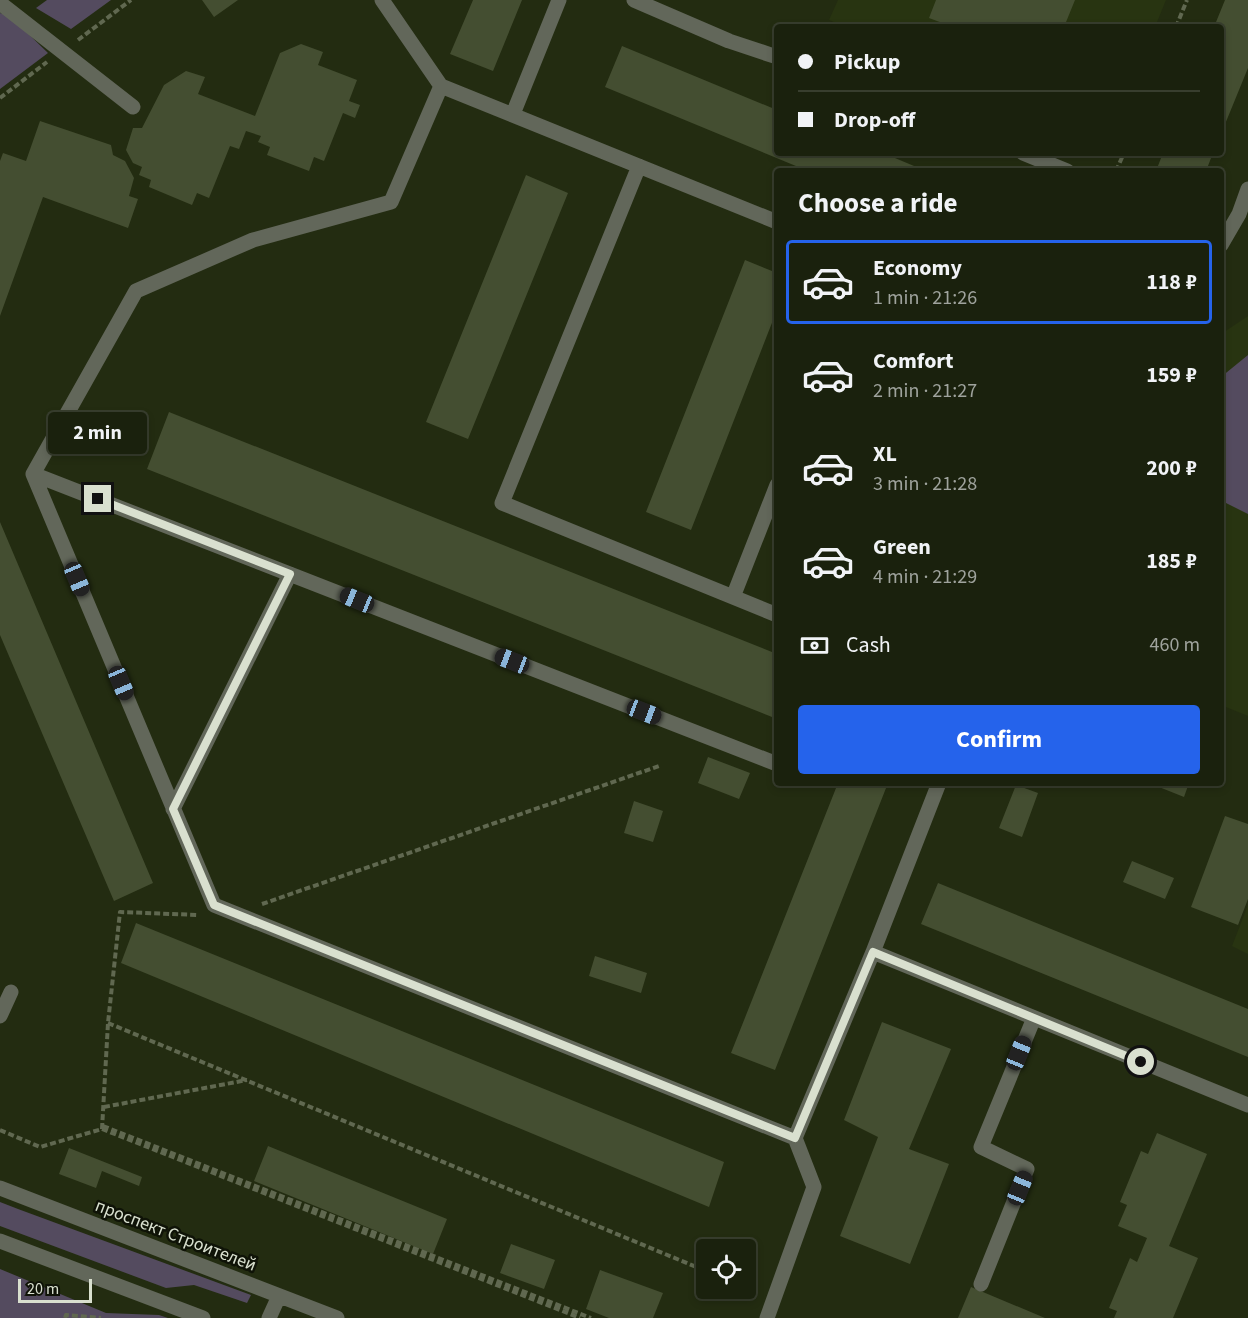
<!DOCTYPE html>
<html lang="en">
<head>
<meta charset="utf-8">
<style>
  body { margin:0; font-family:"Source Sans 3",sans-serif; background:#232916; color:#f1f3f6; height:100vh; display:flex; flex-direction:column; font-size:22px; white-space:nowrap }
  * { box-sizing:border-box; margin:0 }
  p { font-size:20px; color:#9fa39d }
  .icon { flex:none; width:33px; height:33px; fill:none; stroke:currentColor; stroke-width:2; stroke-linecap:round; stroke-linejoin:round }
  .map { position:relative; flex:1; overflow:hidden }
  .drawer { position:absolute; left:774px; top:168px; width:450px; height:618px; display:flex; flex-direction:column; background:#1a210d; border-radius:6px; box-shadow:0 3px 9px #0003,0 0 0 2px #383e2e }
  .drawer>* { flex:none }
  .banner { position:absolute; left:774px; top:24px; width:450px; height:132px; border-radius:6px; box-shadow:0 3px 9px #0003,0 0 0 2px #383e2e; display:grid; align-content:center; height:132px; padding:0 24px; background:#1a210d }
  .fabs { position:absolute; left:696px; top:1239px; display:grid; gap:12px }
  .fabs a { display:grid; place-items:center; width:60px; height:60px; border-radius:6px; background:#1a210d; box-shadow:0 3px 9px #0003,0 0 0 2px #383e2e; font-size:30px }
  .scale { position:absolute; left:18px; bottom:15px; width:74px; box-sizing:border-box; padding-left:6px; border:3px solid #d9e0cf; border-top:0; font-size:16px; line-height:21px; white-space:nowrap; color:#d9e0cf; -webkit-text-stroke:4px #0f1307; paint-order:stroke }
  .end { position:absolute; width:27px; height:27px; margin:-14px; border:8px solid #d9e0cf; background:#111; box-shadow:0 0 0 3px #111 }
  .from { border-radius:50% }
  .bubble { position:absolute; height:42px; border-radius:6px; background:#1a210d; box-shadow:0 3px 9px #0003,0 0 0 2px #383e2e; font-size:20px; font-weight:700; line-height:42px; text-align:center }
  .car { position:absolute; width:18px; height:36px; margin:-18px -9px; border-radius:8px; box-shadow:0 0 4px 2px #0007; background:linear-gradient(#222 24%,#8ab4d8 0 40%,#222 0 76%,#8ab4d8 0 86%,#222 0) }
  .banner b { display:flex; align-items:center; gap:21px; height:57px; font-size:22px }
  .banner b+b { border-top:2px solid #383e2e }
  .banner i { width:15px; height:15px; background:#f1f3f6 }
  ul { padding:0; list-style:none }
  li { display:flex; align-items:center; gap:18px; height:84px; margin:0 12px 9px; padding:0 12px; border:3px solid transparent; border-radius:6px }
  li div { flex:1 }
  li b { display:block; font-size:22px }
  li em { font-style:normal; font-weight:700 }
  li.active { border-color:#2563eb }
  li>.icon { width:54px; height:54px; stroke-width:1.5 }
  h2 { padding:0 24px; font-size:27px; line-height:72px }
  .pay { display:flex; align-items:center; gap:15px; height:66px; padding:0 24px; font-size:22px }
  .pay p { margin-inline-start:auto }
  .button { display:flex; gap:12px; margin-top:auto; padding:12px 24px }
  .button a { flex:1; height:69px; border-radius:6px; background:#2563eb; color:#fff; font-size:24px; font-weight:700; line-height:69px; text-align:center }
  .map>svg:first-child { display:block }
  .built { fill:#283411 }
  .green { fill:#544b5f }
  .building { fill:#444e31 }
  .lines { fill:none; stroke-linecap:round; stroke-linejoin:round }
  .path { stroke:#606850; stroke-width:4; stroke-dasharray:6 3; stroke-linecap:butt }
  .minor { stroke:#62675a; stroke-width:15 }
  .route { stroke:#d9e0cf; stroke-width:8 }
  .labels { text-anchor:middle; stroke-width:5; stroke-linejoin:round; paint-order:stroke }
  .street-label { font-size:18px; fill:#d9e0cf; stroke:#0f1307 }
</style>
</head>
<body>
<div class="map">
<svg width="1248" height="1318" viewBox="0 0 1248 1318">
  <rect width="100%" height="100%" fill="#232c11"/>
  <!-- built -->
  <path class="built" d="M 838,0 L 1166,0 L 1155,27 L 847,27 L 829,20 Z
    M 1248,316 L 1248,716 L 1221,705 L 1221,334 Z
    M 1248,905 L 1248,954 L 1232,946 Z"/>
  <!-- green -->
  <path class="green" d="M 47,0 L 111,0 L 71,29 L 36,8 Z
    M 0,13 L 11,17 L 48,53 L 0,89 Z
    M 1248,355 L 1248,514 L 1226,503 L 1221,496 L 1221,377 Z
    M 0,1202 L 18,1209 L 251,1295 L 247,1303 L 194,1285 L 166,1288 L 0,1226 Z
    M 0,1269 L 106,1313 L 159,1315 L 168,1318 L 0,1318 Z"/>
  <!-- building -->
  <path class="building" d="M 202,0 L 238,0 L 214,17 Z
    M 473,0 L 522,0 L 493,71 L 450,54 Z
    M 936,0 L 1075,0 L 1064,27 L 953,27 L 929,18 Z
    M 1225,0 L 1248,0 L 1248,68 L 1221,134 L 1221,27 L 1214,27 Z
    M 301,44 L 323,52 L 318,65 L 357,80 L 349,101 L 360,105 L 355,118 L 343,113 L 324,161 L 314,157 L 309,171 L 267,155 L 270,147 L 258,142 L 261,136 L 246,131 L 239,149 L 230,146 L 209,198 L 197,193 L 192,205 L 149,187 L 151,180 L 139,175 L 142,167 L 133,163 L 126,150 L 133,128 L 142,128 L 164,85 L 186,71 L 205,77 L 198,94 L 255,116 L 280,53 Z
    M 622,46 L 777,110 L 777,153 L 883,153 L 926,171 L 808,171 L 605,87 Z
    M 40,121 L 111,145 L 113,155 L 125,161 L 134,178 L 129,196 L 138,199 L 128,228 L 43,197 L 0,316 L 0,161 L 3,153 L 26,161 Z
    M 1163,153 L 1213,153 L 1206,171 L 1156,171 Z
    M 526,175 L 568,193 L 468,439 L 426,422 Z
    M 745,260 L 777,273 L 777,310 L 691,530 L 646,512 Z
    M 169,412 L 777,654 L 777,719 L 147,469 Z
    M 0,522 L 153,883 L 114,901 L 0,635 Z
    M 708,757 L 750,773 L 739,799 L 698,783 Z
    M 838,783 L 888,783 L 775,1070 L 731,1053 Z
    M 1149,783 L 1189,783 L 1184,797 Z
    M 1016,785 L 1038,793 L 1022,837 L 999,828 Z
    M 634,801 L 663,811 L 653,842 L 624,833 Z
    M 1225,816 L 1248,824 L 1248,899 L 1238,925 L 1191,907 Z
    M 1132,861 L 1174,878 L 1165,899 L 1123,882 Z
    M 938,883 L 1248,1009 L 1248,1057 L 921,924 Z
    M 136,923 L 724,1162 L 709,1207 L 121,963 Z
    M 595,956 L 647,973 L 641,993 L 589,976 Z
    M 882,1022 L 951,1049 L 909,1149 L 949,1164 L 910,1264 L 840,1236 L 878,1137 L 844,1120 Z
    M 1157,1133 L 1207,1154 L 1169,1246 L 1198,1258 L 1173,1318 L 1114,1318 L 1117,1311 L 1109,1308 L 1130,1258 L 1137,1262 L 1147,1238 L 1118,1226 L 1127,1205 L 1120,1202 L 1141,1151 L 1148,1154 Z
    M 268,1146 L 447,1219 L 433,1254 L 254,1181 Z
    M 69,1148 L 142,1177 L 139,1186 L 102,1171 L 96,1188 L 59,1174 Z
    M 511,1244 L 555,1260 L 544,1289 L 500,1273 Z
    M 600,1270 L 663,1293 L 653,1318 L 609,1318 L 586,1309 Z
    M 971,1287 L 1045,1318 L 958,1318 Z"/>
  <g class="lines">
    <!-- path -->
    <path class="path" d="M 1176,27 L 1187,0
      M 78,40 L 131,0
      M 0,98 L 47,62
      M 1116,171 L 1124,153
      M 262,904 L 659,766
      M 108,1023 L 706,1271
      M 104,1107 L 247,1080
      M 103,1126 L 591,1318
      M 102,1129 L 108,1023 L 120,912 L 198,915
      M 0,1130 L 40,1147 L 102,1129 L 580,1318
      M 746,1287 L 756,1291
      M 65,1318 L 66,1315 L 101,1318"/>
    <!-- minor -->
    <path class="minor" d="M 382,0 L 441,86 L 777,222
      M 634,0 L 729,41 L 777,57
      M 0,3 L 133,107
      M 441,86 L 391,202 L 253,240 L 136,291 L 33,474 L 214,905 L 795,1138
      M 513,114 L 559,0
      M 1023,153 L 1067,171
      M 639,166 L 502,503 L 777,615
      M 1221,245 L 1239,214 L 1248,189
      M 33,474 L 777,764
      M 733,597 L 777,485
      M 173,809 L 290,574
      M 873,952 L 1248,1105
      M 0,1016 L 11,992
      M 0,1188 L 337,1318
      M 0,1241 L 203,1318
      M 981,1284 L 1027,1169 L 981,1147 L 1034,1018
      M 269,1318 L 279,1296
      M 767,1318 L 814,1187 L 795,1138 L 873,952 L 939,783"/>
  </g>
  <g class="lines">
    <!-- route -->
    <path class="route" d="M 98,499 L 290,574 L 173,809 L 214,905 L 795,1138 L 873,952 L 1141,1062"/>
  </g>
  <g class="labels">
    <!-- street labels -->
    <g class="street-label">
      <text transform="translate(176 1235) rotate(21)" y="6">проспект Строителей</text>
    </g>
  </g>
</svg>
<div class="fabs">
<a><svg class="icon" aria-label="locate" viewBox="0 0 24 24"><circle cx="12" cy="12" r="6"/><path d="M12 2v4M12 18v4M2 12h4M18 12h4"/></svg></a>
</div>
<div class="scale">20 m</div>
<i class="end from" style="left:1141px;top:1062px"></i>
<i class="end" style="left:98px;top:499px"></i>
<div class="bubble" style="left:48px;top:412px;width:99px">2 min</div>
<i class="car" style="left:77px;top:579px;rotate:157deg"></i>
<i class="car" style="left:357px;top:600px;rotate:292deg"></i>
<i class="car" style="left:512px;top:661px;rotate:291deg"></i>
<i class="car" style="left:121px;top:683px;rotate:157deg"></i>
<i class="car" style="left:644px;top:712px;rotate:111deg"></i>
<i class="car" style="left:1019px;top:1053px;rotate:22deg"></i>
<i class="car" style="left:1020px;top:1188px;rotate:22deg"></i>
<div class="banner">
<b><i class="from"></i>Pickup</b>
<b><i></i>Drop-off</b>
</div>
<section class="drawer">
<h2>Choose a ride</h2>
<ul>
<li class="active"><svg class="icon" aria-label="car" viewBox="0 0 24 24"><path d="M5 17H2v-5l4-1 3-4h7l3 4 3 1v5h-3M9 17h6M6 11h13"/><circle cx="7" cy="17" r="2"/><circle cx="17" cy="17" r="2"/></svg><div><b>Economy</b><p>1 min · 21:26</p></div><em>118 ₽</em></li>
<li><svg class="icon" aria-label="car" viewBox="0 0 24 24"><path d="M5 17H2v-5l4-1 3-4h7l3 4 3 1v5h-3M9 17h6M6 11h13"/><circle cx="7" cy="17" r="2"/><circle cx="17" cy="17" r="2"/></svg><div><b>Comfort</b><p>2 min · 21:27</p></div><em>159 ₽</em></li>
<li><svg class="icon" aria-label="car" viewBox="0 0 24 24"><path d="M5 17H2v-5l4-1 3-4h7l3 4 3 1v5h-3M9 17h6M6 11h13"/><circle cx="7" cy="17" r="2"/><circle cx="17" cy="17" r="2"/></svg><div><b>XL</b><p>3 min · 21:28</p></div><em>200 ₽</em></li>
<li><svg class="icon" aria-label="car" viewBox="0 0 24 24"><path d="M5 17H2v-5l4-1 3-4h7l3 4 3 1v5h-3M9 17h6M6 11h13"/><circle cx="7" cy="17" r="2"/><circle cx="17" cy="17" r="2"/></svg><div><b>Green</b><p>4 min · 21:29</p></div><em>185 ₽</em></li>
</ul>
<div class="pay"><svg class="icon" aria-label="cash" viewBox="0 0 24 24"><path d="M3 7h18v10H3z"/><circle cx="12" cy="12" r="2"/></svg>Cash<p>460 m</p></div>
<div class="button"><a>Confirm</a></div>
</section>
</div>
</body>
</html>
